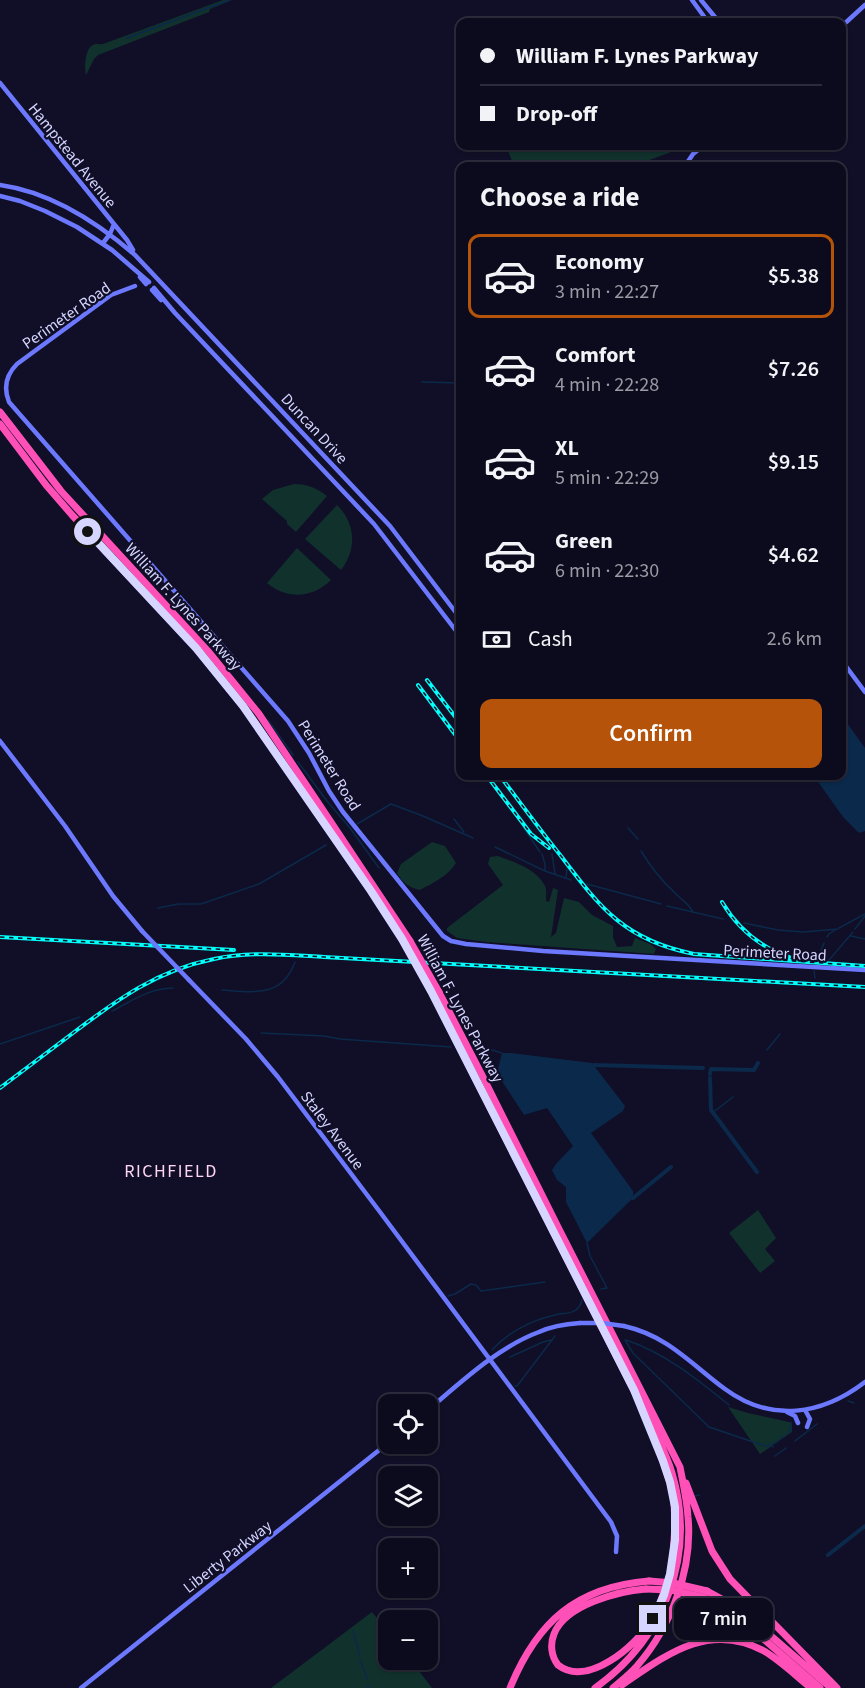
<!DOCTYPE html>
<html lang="en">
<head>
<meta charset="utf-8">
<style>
  body { margin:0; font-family:"Source Sans 3",sans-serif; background:#151426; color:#f1f3f6; height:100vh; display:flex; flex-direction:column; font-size:22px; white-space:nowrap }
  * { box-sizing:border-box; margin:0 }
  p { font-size:20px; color:#9a9ba4 }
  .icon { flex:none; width:33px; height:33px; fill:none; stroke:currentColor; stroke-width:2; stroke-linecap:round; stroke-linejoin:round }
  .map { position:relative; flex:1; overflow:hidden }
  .details { position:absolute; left:456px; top:162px; width:390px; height:618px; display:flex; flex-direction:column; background:#0c0b1d; border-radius:12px; box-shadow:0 2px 4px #0004,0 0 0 2px #2c2b3b }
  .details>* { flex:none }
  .guide { position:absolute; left:456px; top:18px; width:390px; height:132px; border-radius:12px; box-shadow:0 2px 4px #0004,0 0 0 2px #2c2b3b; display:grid; align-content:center; height:132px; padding:0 24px; background:#0c0b1d }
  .tools { position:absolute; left:378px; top:1394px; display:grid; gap:12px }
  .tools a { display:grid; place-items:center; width:60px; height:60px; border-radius:12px; background:#0c0b1d; box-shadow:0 2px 4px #0004,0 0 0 2px #2c2b3b; font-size:30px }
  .end { position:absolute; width:27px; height:27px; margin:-14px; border:8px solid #d5d5ff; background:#111; box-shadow:0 0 0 3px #111 }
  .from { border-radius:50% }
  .bubble { position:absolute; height:42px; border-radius:12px; background:#0c0b1d; box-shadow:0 2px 4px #0004,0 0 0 2px #2c2b3b; font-size:20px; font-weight:600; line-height:42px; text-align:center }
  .guide b { display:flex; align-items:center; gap:21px; height:57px; font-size:22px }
  .guide b+b { border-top:2px solid #2c2b3b }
  .guide i { width:15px; height:15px; background:#f1f3f6 }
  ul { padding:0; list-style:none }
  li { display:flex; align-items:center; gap:18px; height:84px; margin:0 12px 9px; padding:0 12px; border:3px solid transparent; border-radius:12px }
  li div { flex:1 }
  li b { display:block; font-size:22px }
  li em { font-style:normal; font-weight:600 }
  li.active { border-color:#b45309 }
  li>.icon { width:54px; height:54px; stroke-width:1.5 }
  h2 { padding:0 24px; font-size:27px; line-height:72px }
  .pay { display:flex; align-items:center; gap:15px; height:66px; padding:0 24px; font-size:22px }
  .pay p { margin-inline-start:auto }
  .primary-button { display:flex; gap:12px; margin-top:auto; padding:12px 24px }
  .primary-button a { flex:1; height:69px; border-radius:12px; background:#b45309; color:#fff; font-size:24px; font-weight:600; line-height:69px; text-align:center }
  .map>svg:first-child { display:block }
  .green { fill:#11312d }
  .water { fill:#0b294a }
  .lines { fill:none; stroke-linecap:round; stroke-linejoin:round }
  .stream { stroke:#0b294a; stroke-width:1.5 }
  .canal { stroke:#0b294a; stroke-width:4 }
  .secondary { stroke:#6c79ff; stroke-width:4.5 }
  .highway { stroke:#ff50b8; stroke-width:7 }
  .rail-casing { stroke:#01fffc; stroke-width:4 }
  .rail { stroke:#100f27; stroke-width:1.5; stroke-dasharray:4.5; stroke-linecap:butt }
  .secondary-bridge { stroke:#6c79ff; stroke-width:4.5 }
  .highway-bridge { stroke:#ff50b8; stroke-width:7 }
  .route { stroke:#d5d5ff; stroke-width:8 }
  .labels { text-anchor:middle; stroke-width:4.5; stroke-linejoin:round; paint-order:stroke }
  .street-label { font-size:16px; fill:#d5d5ff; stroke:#100f27 }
  .neighbourhood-label { font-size:18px; letter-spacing:1.5px; fill:#ffd7f5; stroke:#100f27 }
</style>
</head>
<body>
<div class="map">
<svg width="865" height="1688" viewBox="0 0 865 1688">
  <rect width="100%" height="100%" fill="#100f27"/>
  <!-- green -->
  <path class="green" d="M 223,0 L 232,0 L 210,9 L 209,12 L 98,55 L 94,59 L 86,75 C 84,68 85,48 93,45 C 96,43 100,45 103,44 Z
    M 506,146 L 672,146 L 674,151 L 633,166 L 514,166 Z
    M 294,484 C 307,484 317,488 327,496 L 296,532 L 287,524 L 287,521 L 262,499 L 273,490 Z
    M 337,505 C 356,524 357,549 341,570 L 305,539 Z
    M 297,548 L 331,580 C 313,598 287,600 267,583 Z
    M 432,842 L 445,846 L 456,863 C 448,876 433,883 420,890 C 409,888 402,882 397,873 L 401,864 Z
    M 498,856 C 514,862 537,869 545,886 C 547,890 546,896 546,901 L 549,902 L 553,888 L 558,890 L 551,937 L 556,933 L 564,898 L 579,902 L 592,915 L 613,926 L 613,937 L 617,947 L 632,946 L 635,938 L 650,944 L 656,949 L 654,954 L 487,942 L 457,938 L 447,931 L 447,928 L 503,885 L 488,864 L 490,857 Z
    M 758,1210 L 776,1238 L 765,1249 L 775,1261 L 760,1273 L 729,1233 Z
    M 728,1407 L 748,1413 L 789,1422 L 792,1424 L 792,1432 L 760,1454 Z
    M 372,1612 L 388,1632 L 388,1659 L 410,1659 L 432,1688 L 271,1688 Z"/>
  <!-- water -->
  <path class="water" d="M 842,716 L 865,748 L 865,831 L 859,833 L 843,817 L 814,776 L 842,776 Z
    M 502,1053 L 511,1053 L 592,1063 L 625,1106 L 623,1111 L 591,1133 L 633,1191 L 633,1198 L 587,1243 L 566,1202 L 566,1187 L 557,1180 L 552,1170 L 556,1164 L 573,1146 L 547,1108 L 524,1115 L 500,1078 L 498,1069 Z"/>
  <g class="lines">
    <!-- stream -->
    <path class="stream" d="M 127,38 L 229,0
      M 422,382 L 460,383
      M 268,720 L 293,755
      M 298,762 L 327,801 L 350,828 L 379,868
      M 454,819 L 464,832
      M 357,824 L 391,804 L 423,816 L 473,838
      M 523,827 L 540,852
      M 628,828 L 638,839
      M 495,847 L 545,871 L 571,880
      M 641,851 C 650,866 663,882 676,894 C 682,900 689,904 693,912
      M 542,854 L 545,864 L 545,871
      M 552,854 L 555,874
      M 566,877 L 567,869
      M 587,884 L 661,904
      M 667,906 L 723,919
      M 158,908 L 178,904 L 201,904 L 259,884 L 326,845
      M 744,923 L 778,930 L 803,932 L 838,929
      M 839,928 L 865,914
      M 855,929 L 865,916
      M 851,936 L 865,939
      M 827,937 L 829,934 L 835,930
      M 818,958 L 824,943
      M 829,960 L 853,932
      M 814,971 L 815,978
      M 222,990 C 254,992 282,998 295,962
      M 112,1011 C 134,1000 147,989 173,988
      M 261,1033 L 324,1036 L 340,1039 L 451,1047
      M 0,1044 L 80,1017
      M 473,1047 L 489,1049 L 502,1053
      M 767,1050 L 780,1034
      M 712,1113 L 733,1097
      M 587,1243 L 590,1256 L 607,1288 L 601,1289
      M 448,1296 L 455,1294 L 471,1284 L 476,1285 L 481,1291 L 545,1282
      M 625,1340 L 633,1353 L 709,1427 L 765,1446 L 771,1445 L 773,1447
      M 626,1340 C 665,1353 697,1379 729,1405
      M 492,1350 C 508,1332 532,1320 555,1315 C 560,1313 570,1314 574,1311 C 578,1309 581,1304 582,1300
      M 510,1357 L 543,1342 L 551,1340
      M 515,1386 L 517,1386 L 555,1336
      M 848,1401 L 854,1403
      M 787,1434 L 791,1430 L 791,1422
      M 795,1441 L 817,1424
      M 772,1445 L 784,1436
      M 775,1456 L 786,1448
      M 695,1496 L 699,1495
      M 353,1630 L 360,1656
      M 360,1659 L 367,1679
      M 368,1684 L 368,1688"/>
    <!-- canal -->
    <path class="canal" d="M 594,1065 L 703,1068
      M 710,1074 L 711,1069 L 754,1070 L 758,1063
      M 710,1078 L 711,1110 L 757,1172
      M 633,1198 L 671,1167
      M 828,1555 L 865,1526"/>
    <!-- secondary -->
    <path class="secondary" d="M 692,0 L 708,22
      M 701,0 L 719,22
      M 842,26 L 865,5
      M 0,83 L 114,224 L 110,234 L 103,243
      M 685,166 L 693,154 L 703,146
      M 0,185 C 50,192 98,223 135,255 L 390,526 L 460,618
      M 0,196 L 20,201 L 45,211 L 77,227 L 112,250 L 149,282
      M 114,224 L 127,240 L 133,250
      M 140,277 L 146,284
      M 135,286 L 111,295 L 17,364 C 6,375 3,387 9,402 L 288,721 L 309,753 L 329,791 L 343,812 L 443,936 L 451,941 L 466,944 L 543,951 L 865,970
      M 154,288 L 175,313 L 374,524 L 460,636
      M 152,290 L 161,300
      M 842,661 L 865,692
      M 0,741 L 65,826 L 113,896 L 142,931
      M 189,980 L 246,1039 L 278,1077 L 380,1212 L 611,1522 L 617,1536 L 616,1552
      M 624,1326 C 668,1336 691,1364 725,1389 C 771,1423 822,1415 865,1382
      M 428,1410 C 460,1383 498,1347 539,1332 C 552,1326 566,1324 580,1323
      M 805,1410 L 810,1419 L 807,1427
      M 787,1412 L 795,1416 L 798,1423
      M 81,1688 L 388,1443"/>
    <!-- highway -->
    <path class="highway" d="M 0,412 L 61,491 L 208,651 L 259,714 L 410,941
      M 0,424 L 46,485 L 72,515 L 196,648 L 243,706 L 371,891 L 402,939
      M 431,991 L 656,1434 C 662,1447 668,1459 672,1473 C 697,1556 664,1639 595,1688
      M 439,992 L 482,1075 L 558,1227 L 680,1467 C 683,1483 687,1500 688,1517 C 693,1569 671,1627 637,1666 C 630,1674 621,1681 613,1688
      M 661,1456 L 671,1486
      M 686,1483 L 712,1551 L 730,1579 L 837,1688
      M 673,1557 L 675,1524 L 674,1503
      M 646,1589 C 619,1591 565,1605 554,1634 C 550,1644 551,1656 558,1665 C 587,1688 636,1646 651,1621
      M 707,1591 L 740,1609 L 831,1688
      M 705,1598 L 737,1616 L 820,1688
      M 658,1609 L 669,1577
      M 622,1685 C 666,1655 709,1621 764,1651 C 781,1661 796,1676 811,1688
      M 510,1688 C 537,1622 576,1587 649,1581"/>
    <defs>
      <path id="rail" d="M 427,680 L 460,723
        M 418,685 L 460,741
        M 487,776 L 531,834 L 549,848
        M 500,776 C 520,802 540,830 561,856 C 601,909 625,940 694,954 L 865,966
        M 722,902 C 738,929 760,947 789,957
        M 0,937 L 234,950
        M 0,1088 C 24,1070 49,1051 73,1033 C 118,999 158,970 214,959 C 250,951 288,955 324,957 L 865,987"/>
    </defs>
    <!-- rail casing -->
    <use href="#rail" class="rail-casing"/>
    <!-- rail -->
    <use href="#rail" class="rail"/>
    <!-- secondary-bridge -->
    <path class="secondary-bridge" d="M 142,931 L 189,980
      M 580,1323 L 602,1323 L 624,1326"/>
    <!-- highway-bridge -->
    <path class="highway-bridge" d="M 402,939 L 431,991
      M 410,941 L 439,992
      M 649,1581 L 673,1583 L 707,1591
      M 646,1589 L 671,1590 L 705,1598"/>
  </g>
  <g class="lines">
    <!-- route -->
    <path class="route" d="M 88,532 L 196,648 L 243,706 L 371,891 L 402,939 L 431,991 L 634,1390 L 663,1461 L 670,1482 L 675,1507 L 675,1540 L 670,1574 L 664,1595 L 653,1619"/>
  </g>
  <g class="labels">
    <!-- street labels -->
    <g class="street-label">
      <text transform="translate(73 155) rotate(51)" y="6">Hampstead Avenue</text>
      <text transform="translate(66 315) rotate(-35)" y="6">Perimeter Road</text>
      <text transform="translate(315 428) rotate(47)" y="6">Duncan Drive</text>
      <text transform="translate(184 606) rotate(48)" y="6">William F. Lynes Parkway</text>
      <text transform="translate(330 765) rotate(58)" y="6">Perimeter Road</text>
      <text transform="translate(775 952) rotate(3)" y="6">Perimeter Road</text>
      <text transform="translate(461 1008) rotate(62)" y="6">William F. Lynes Parkway</text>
      <text transform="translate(333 1130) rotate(53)" y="6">Staley Avenue</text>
      <text transform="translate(227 1556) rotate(-38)" y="6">Liberty Parkway</text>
    </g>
    <!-- neighbourhood labels -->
    <g class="neighbourhood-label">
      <text x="171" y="1177">RICHFIELD</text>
    </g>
  </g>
</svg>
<div class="tools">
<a><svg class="icon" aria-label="locate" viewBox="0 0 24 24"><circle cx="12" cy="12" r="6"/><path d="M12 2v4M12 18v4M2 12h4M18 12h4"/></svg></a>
<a><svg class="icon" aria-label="layers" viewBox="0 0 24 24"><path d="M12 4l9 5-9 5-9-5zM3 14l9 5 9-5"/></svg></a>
<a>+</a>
<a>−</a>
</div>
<i class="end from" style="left:88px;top:532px"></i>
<i class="end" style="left:653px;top:1619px"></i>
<div class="bubble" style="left:674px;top:1598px;width:99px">7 min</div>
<div class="guide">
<b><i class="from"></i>William F. Lynes Parkway</b>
<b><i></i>Drop-off</b>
</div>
<section class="details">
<h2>Choose a ride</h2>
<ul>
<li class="active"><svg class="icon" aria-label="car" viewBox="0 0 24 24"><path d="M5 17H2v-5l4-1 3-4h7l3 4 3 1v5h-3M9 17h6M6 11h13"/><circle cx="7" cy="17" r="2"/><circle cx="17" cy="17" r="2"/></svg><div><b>Economy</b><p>3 min · 22:27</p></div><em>$5.38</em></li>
<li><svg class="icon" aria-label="car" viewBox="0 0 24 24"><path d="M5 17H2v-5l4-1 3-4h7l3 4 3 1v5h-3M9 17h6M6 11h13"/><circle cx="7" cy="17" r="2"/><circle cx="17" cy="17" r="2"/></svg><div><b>Comfort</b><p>4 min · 22:28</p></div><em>$7.26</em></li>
<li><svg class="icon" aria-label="car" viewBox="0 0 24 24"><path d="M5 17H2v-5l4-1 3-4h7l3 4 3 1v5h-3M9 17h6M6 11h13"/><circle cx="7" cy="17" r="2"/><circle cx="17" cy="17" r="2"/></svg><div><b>XL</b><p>5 min · 22:29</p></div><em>$9.15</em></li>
<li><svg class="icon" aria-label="car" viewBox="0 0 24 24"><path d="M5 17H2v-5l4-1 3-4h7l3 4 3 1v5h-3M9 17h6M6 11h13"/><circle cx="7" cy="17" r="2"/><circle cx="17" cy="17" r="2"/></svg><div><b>Green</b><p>6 min · 22:30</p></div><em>$4.62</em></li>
</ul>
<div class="pay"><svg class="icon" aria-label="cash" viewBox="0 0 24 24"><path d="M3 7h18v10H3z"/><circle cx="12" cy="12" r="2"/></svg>Cash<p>2.6 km</p></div>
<div class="primary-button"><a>Confirm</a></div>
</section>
</div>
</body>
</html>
